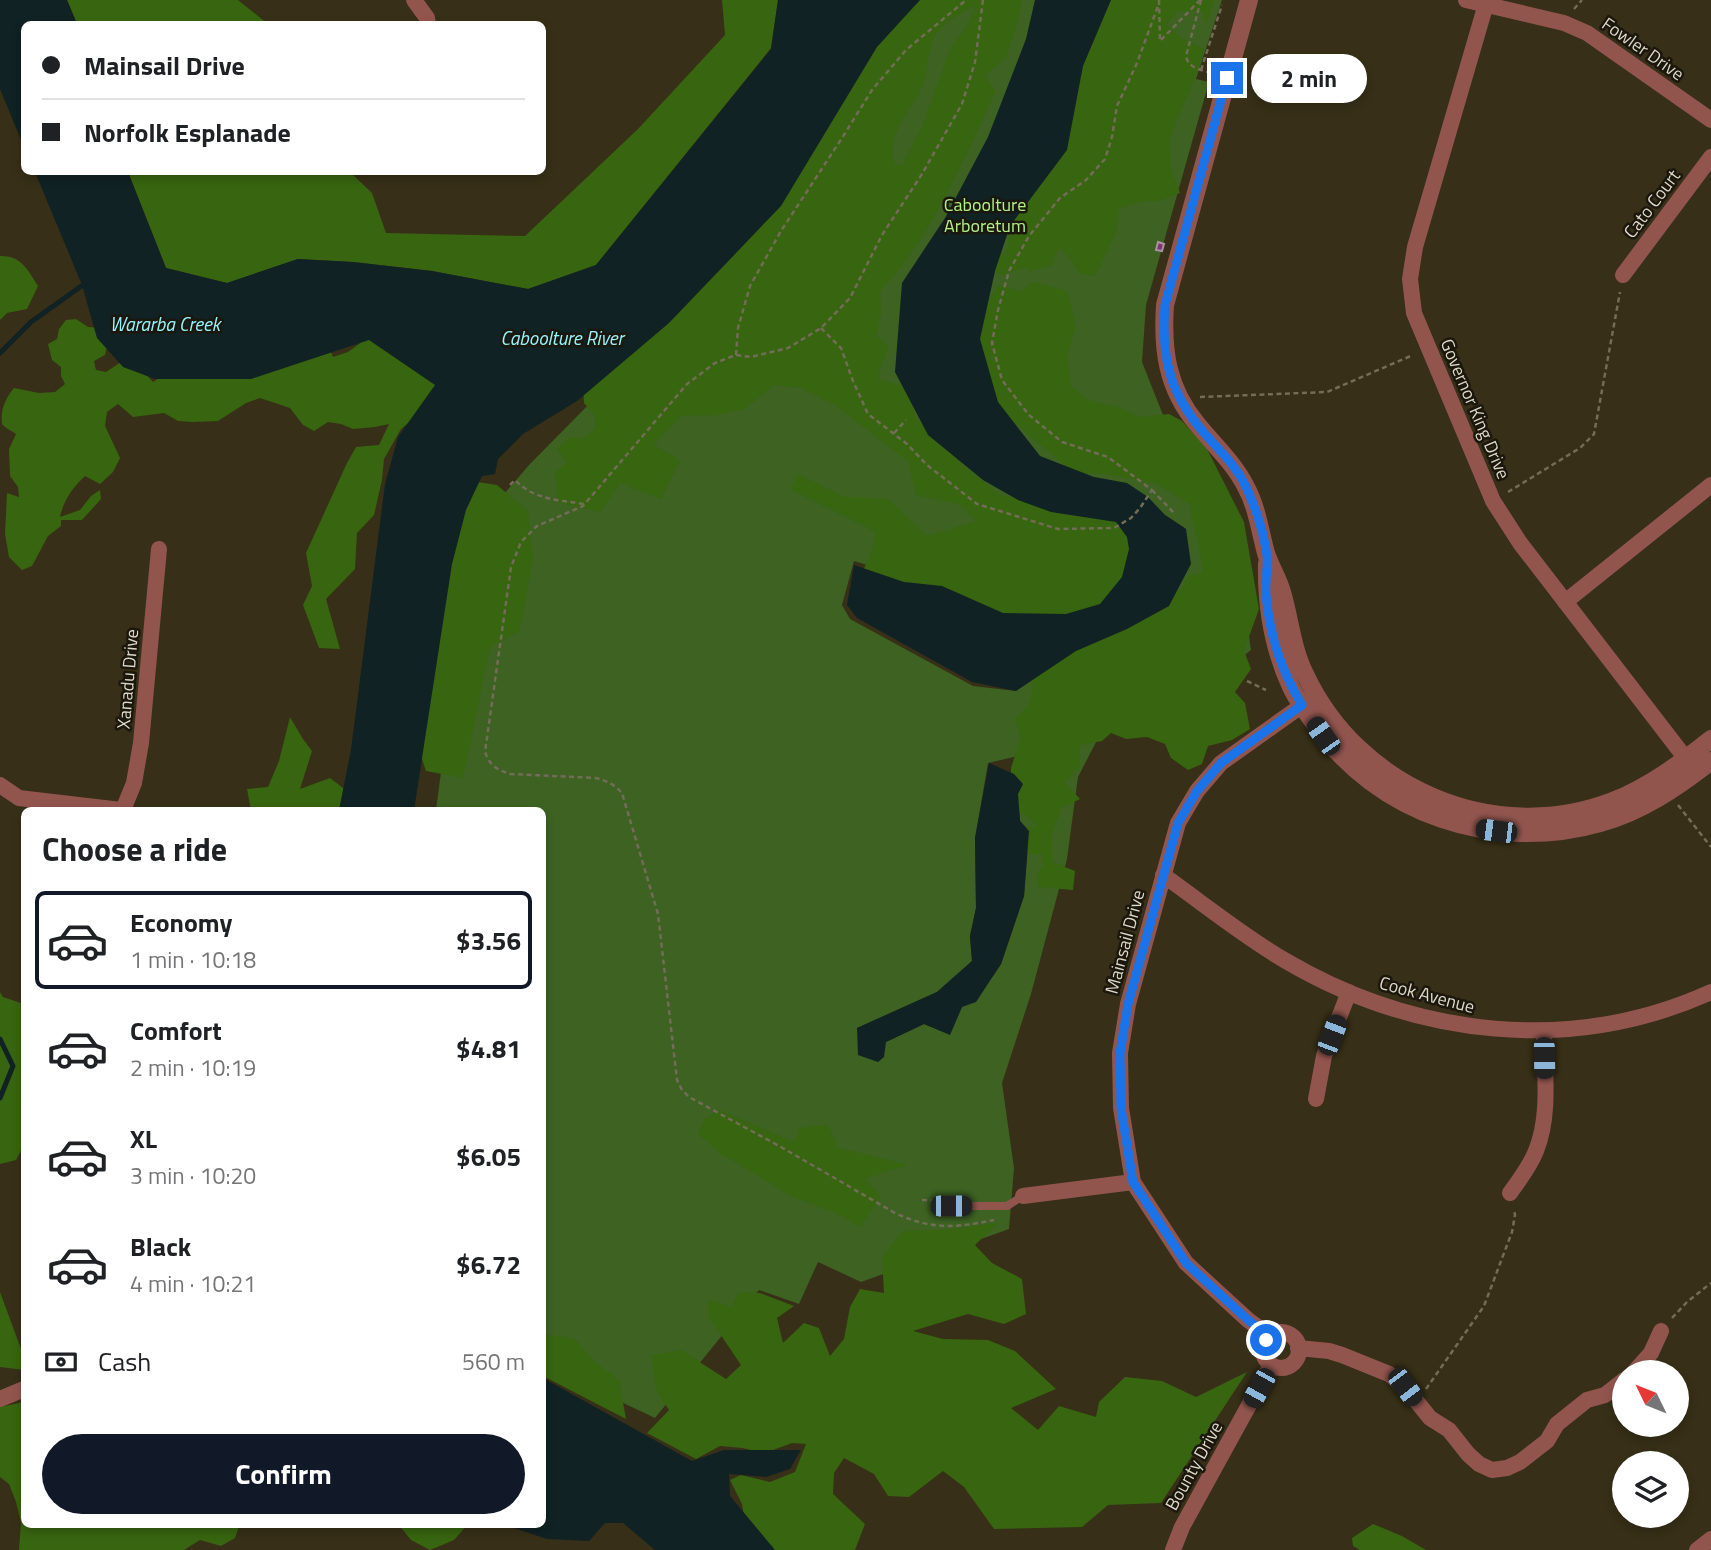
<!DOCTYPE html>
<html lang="en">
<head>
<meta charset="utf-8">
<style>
  body { margin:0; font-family:"Titillium Web",sans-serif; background:#f2f2f2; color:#202124; height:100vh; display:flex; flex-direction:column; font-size:26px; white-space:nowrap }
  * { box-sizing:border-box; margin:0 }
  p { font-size:23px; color:#757577 }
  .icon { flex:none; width:38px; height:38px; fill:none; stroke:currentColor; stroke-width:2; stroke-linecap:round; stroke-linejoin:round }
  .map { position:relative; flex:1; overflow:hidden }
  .sheet { position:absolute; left:21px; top:807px; width:525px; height:721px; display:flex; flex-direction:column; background:#fff; border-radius:10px; box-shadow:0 4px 10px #0003 }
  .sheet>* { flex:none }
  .banner { position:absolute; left:21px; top:21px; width:525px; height:154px; border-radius:10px; box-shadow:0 4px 10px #0003; display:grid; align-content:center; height:154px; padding:0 21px; background:#fff }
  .needle { width:46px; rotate:313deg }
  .controls { position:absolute; left:1612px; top:1360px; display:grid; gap:14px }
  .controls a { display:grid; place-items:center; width:77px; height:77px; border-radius:50%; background:#fff; box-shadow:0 4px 10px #0003; font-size:35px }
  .end { position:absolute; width:32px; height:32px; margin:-16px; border:9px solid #1a73e8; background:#fff; box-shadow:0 0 0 4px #fff }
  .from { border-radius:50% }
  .bubble { position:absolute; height:49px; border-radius:24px; background:#fff; box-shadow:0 4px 10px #0003; font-size:23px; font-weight:700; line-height:49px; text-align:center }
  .car { position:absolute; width:21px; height:42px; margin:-21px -10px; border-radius:9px; box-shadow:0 0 5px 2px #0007; background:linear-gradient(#222 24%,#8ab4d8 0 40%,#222 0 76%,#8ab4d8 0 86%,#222 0) }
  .banner b { display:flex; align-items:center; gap:24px; height:66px; font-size:26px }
  .banner b+b { border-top:2px solid #e0e0e0 }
  .banner i { width:18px; height:18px; background:#202124 }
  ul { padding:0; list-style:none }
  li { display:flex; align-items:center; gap:21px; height:98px; margin:0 14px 10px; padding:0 7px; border:4px solid transparent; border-radius:10px }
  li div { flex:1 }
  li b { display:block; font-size:26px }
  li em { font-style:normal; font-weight:700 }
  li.current { border-color:#111827 }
  li>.icon { width:63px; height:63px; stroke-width:1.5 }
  h2 { padding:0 21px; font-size:32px; line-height:84px }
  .pay { display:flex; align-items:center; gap:18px; height:77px; padding:0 21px; font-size:26px }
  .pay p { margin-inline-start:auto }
  .button { display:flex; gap:14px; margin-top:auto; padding:14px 21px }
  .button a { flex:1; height:80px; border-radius:42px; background:#111827; color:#fff; font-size:28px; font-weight:700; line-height:80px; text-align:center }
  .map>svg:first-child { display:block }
  .green { fill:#3d6222; fill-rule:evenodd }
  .forest { fill:#386510; fill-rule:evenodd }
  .water { fill:#102224 }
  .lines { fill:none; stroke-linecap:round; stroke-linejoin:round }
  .stream { stroke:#102224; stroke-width:5 }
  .building { fill:#7d356d; stroke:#ab91a3; stroke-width:2 }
  .path { stroke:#736c58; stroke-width:2.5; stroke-dasharray:5 3.5; stroke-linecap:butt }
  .service { stroke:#92554e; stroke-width:8 }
  .minor { stroke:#92554e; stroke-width:16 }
  .tertiary { stroke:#92554e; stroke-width:18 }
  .route { stroke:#1a73e8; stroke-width:9 }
  .labels { text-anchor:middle; stroke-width:5; stroke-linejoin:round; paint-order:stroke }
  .street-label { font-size:18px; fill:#ddd8c9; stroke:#1b170d }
  .park-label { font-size:18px; fill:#b1f287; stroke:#1b170d }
  .water-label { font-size:19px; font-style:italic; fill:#94f4fd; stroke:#1b170d }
</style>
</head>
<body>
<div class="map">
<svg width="1711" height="1550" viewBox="0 0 1711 1550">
  <rect width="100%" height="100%" fill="#372f17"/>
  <!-- green -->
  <path class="green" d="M 920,0 L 1222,0 L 1196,79 L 1209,82 L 1146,305 L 1142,362 L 1169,430 L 1230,504 L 1251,650 L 1237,661 L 1110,715 L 1078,777 L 1067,859 L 1031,994 L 1002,1083 L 1014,1168 L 1009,1229 L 861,1282 L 818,1262 L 799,1304 L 759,1290 L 655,1418 L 543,1365 L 542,810 L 436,810 L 473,530 L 529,465 L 669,323 ZM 1165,515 L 1186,529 L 1016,691 L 973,686 L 850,619 L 842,605 L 854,561 L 903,576 ZM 1026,754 L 1018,794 L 1020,821 L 1029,831 L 1024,896 L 1001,964 L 993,976 L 962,1007 L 950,1034 L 924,1024 L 886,1042 L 857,1028 L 937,992 L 972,961 L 970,936 L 976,908 L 975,838 L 988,763 Z"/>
  <!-- forest -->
  <path class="forest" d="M 67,0 L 238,0 L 268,24 L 77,24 Z
    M 722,0 L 778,0 L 771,48 L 596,265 L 528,289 L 432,271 L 353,262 L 298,259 L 227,283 L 166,268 L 128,172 L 350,172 L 372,193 L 386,233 L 525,236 L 638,129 L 725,35 Z
    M 894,0 L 1021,0 L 1018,20 L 1006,57 L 985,75 L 995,92 C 963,161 933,235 880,291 L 881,313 L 876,336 L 888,347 L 877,378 L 909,389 L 915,419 L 940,438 L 960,463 L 1000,495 L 1101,514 L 1138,529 L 1135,585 L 1081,619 L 1010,620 L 862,573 L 873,549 L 875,532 L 791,490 L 797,474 L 845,497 L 888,499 L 927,536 L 976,521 L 961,505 L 916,495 L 908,461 L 836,406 L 800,388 L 773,385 L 745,409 L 716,415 L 682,416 L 653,445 L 680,460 L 661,499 L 620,483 L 600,512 L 558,502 L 555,473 L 567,462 L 557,449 L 568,438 L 582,438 L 595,430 L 595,416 L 584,403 L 583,379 ZM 976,5 L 968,24 L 950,49 L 923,125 L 902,165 L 895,165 C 884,130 914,111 924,81 C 928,68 928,51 934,38 C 940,24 962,12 976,5 Z
    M 1099,0 L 1214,0 L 1206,25 L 1202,11 L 1177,11 L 1166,25 L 1180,37 L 1204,49 L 1196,75 L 1169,139 L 1171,170 L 1180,193 L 1158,201 L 1140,201 L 1119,209 L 1116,232 L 1095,276 L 1080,274 L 1068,256 L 1059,247 L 1051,266 L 1030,271 L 1025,267 L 1002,275 L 985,268 L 990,246 L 1004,256 L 1008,247 L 1011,218 Z
    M 0,256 C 21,255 28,270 38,286 L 27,309 L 7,313 L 0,320 Z
    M 1032,282 L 1067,291 L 1076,327 L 1067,354 L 1071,387 L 1090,401 L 1118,407 L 1141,417 L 1169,414 L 1182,421 L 1207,449 L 1244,522 L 1259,609 L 1244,651 L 1251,669 L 1235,692 L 1245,703 L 1250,729 L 1232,740 L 1208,746 L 1202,764 L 1188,770 L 1171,758 L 1165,744 L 1147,737 L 1126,739 L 1111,733 L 1102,741 L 1080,745 L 1080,765 L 1065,783 L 1080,799 L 1061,808 L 1052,835 L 1052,862 L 1075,871 L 1073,890 L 1038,887 L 1036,875 L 1043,866 L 1042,854 L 1034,855 L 1020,850 L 1020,829 L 1037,826 L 1033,821 L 1011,806 L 1011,768 L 1021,737 L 1015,718 C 1034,704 1033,693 1032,671 L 1182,588 L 1189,575 L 1202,573 C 1203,549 1192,528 1190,504 L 1167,490 L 1153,483 L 1105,474 L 1074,473 L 1000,410 L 974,328 L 982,308 L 999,285 L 1020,291 Z
    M 76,319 L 88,327 L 101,328 L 108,342 L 105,355 L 94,361 L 96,370 L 106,372 L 124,360 L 141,369 L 153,382 L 171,370 L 327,343 L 333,357 L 348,352 L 374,333 L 447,382 L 426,408 L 401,429 L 384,459 L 382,480 L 374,515 L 357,533 L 355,569 L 326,599 L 340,649 L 319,648 L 303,605 L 312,586 L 306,553 L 347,463 L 356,447 L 379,445 L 389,424 L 375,427 L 353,429 L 341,424 L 328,422 L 314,431 L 303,425 L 290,408 L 260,398 L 246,403 L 218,421 L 193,422 L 178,421 L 164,413 L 133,417 L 118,404 L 107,412 L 105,426 L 120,458 L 113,472 L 100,484 L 85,476 C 72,489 64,499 60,517 L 80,510 L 91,496 L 100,490 L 101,499 L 82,520 L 61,520 L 61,526 L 48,536 L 32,566 L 22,570 L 9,557 L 5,534 L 7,493 L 19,497 L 18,487 L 10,476 L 9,449 L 16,434 C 12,431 5,428 2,424 C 0,410 6,397 14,388 L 39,393 L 55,392 L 65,384 L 61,376 L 61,367 L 52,360 L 48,344 L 57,339 L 59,329 L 66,320 Z
    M 471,481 L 497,485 L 528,511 L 533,560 L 519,631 L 490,647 L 463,778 L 426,771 L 418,747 L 448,531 Z
    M 290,717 L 303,739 L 312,751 L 300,789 L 330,778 L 347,791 L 345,810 L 251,810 L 247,789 L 268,787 L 279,761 Z
    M 0,992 L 3,997 L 24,1004 L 24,1145 L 16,1160 L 0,1164 Z
    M 719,1110 L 794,1142 L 800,1128 L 828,1125 L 838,1148 L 908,1165 L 865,1178 L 881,1197 L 860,1227 L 836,1213 L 793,1197 L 720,1153 L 698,1134 L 705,1119 Z
    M 998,1223 L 975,1245 L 992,1263 L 1022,1279 L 1026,1314 L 1004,1324 L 968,1314 L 913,1331 L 943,1339 L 988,1340 L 1015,1351 L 1056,1389 L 1011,1408 L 1038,1430 L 1059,1406 L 1096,1417 L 1099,1402 L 1125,1377 L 1162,1381 L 1196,1397 L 1247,1372 L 1161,1503 L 1108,1505 L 1082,1527 L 994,1529 L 964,1487 L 943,1471 L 909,1497 L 888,1496 L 874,1474 L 844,1458 L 834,1473 L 833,1494 L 865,1524 L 855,1550 L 762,1550 L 747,1535 L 742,1504 L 730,1480 L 741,1475 L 770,1482 L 795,1472 L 806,1444 L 792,1443 L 765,1453 L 742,1448 L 720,1446 L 696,1459 L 647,1433 L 669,1410 L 656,1390 L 651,1355 L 681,1350 L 726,1379 L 741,1365 L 708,1316 L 708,1299 L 731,1307 L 739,1292 L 760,1293 L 794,1306 L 777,1318 L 783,1343 L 804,1323 L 819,1328 L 830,1356 L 844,1339 L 850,1307 L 860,1289 L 884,1293 L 882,1258 L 902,1231 L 943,1230 Z
    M 0,1292 L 24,1357 L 24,1370 L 0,1367 Z
    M 543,1334 L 573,1338 L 595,1362 L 619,1380 L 626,1419 L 543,1376 Z
    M 24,1402 L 24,1524 L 240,1524 L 235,1538 L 221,1546 L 200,1540 L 184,1550 L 19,1550 L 21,1522 L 16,1502 L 9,1484 L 0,1477 L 0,1407 Z
    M 398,1524 L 468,1524 L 454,1540 L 430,1550 L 411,1540 Z
    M 1373,1524 L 1402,1536 L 1426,1550 L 1360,1550 L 1353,1546 L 1352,1538 Z"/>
  <!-- water -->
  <path class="water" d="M 0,0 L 67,0 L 77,24 L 24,24 L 24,147 L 0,89 Z
    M 778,0 L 920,0 L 877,47 L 781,206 L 669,323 L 577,401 L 523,434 L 498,459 L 495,474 L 482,476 L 466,510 L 452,564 L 414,810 L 339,810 L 351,750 L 385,484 L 398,437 L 435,385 L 369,340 L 251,379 L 155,379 L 123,367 L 97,338 L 82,285 L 35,172 L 128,172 L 166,268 L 227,283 L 298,259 L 353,262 L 432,271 L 528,289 L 596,265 L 771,49 Z
    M 1035,0 L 1111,0 L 1083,66 L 1067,150 L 1010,226 L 995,271 L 980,339 L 998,402 L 1040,456 L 1094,477 L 1127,483 L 1148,497 L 1165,515 L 1186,529 L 1191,564 L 1169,606 L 1127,629 L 1076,651 L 1016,691 L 972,682 L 857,618 L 847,605 L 854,565 L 904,582 L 942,586 L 1003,613 L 1066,614 L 1100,604 L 1122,577 L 1129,549 L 1127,537 L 1116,522 L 1051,512 L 1018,500 L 983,480 L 928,435 L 895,372 L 902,283 L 945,218 L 988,137 L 1026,39 Z
    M 989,763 L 1014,774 L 1023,784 L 1018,794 L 1020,821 L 1029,831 L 1024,896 L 1001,964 L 976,1002 L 962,1007 L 950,1035 L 924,1024 L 886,1042 L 884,1057 L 878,1062 L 858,1055 L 857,1028 L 937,992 L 972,961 L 970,936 L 976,908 L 975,838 Z
    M 543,1378 L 692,1461 L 724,1450 L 801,1450 L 790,1469 L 766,1477 L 729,1474 L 730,1496 L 775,1550 L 655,1550 L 623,1523 L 605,1523 L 589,1541 L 547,1539 L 502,1524 L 542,1524 Z"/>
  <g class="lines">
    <!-- stream -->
    <path class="stream" d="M 0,353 L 31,322 L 87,282
      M 0,1039 L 13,1066 L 0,1098"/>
  </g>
  <!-- building -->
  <path class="building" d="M 1158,242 L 1164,244 L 1162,251 L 1156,250 Z"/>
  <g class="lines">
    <!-- path -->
    <path class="path" d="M 983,0 L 975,62 L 962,104 L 922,174 L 882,235 L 850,298 L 821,328 L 788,348 L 751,357 L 736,355 L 715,363 L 687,384 L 583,506 L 537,526 L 521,542 L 511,567 L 485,752 C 490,766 497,770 511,774 L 596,778 C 607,781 614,784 622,793 L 658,914 L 677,1080 L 682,1090 L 689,1097 L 781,1147 L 895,1213 C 932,1230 955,1228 994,1220
      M 1159,0 L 1160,41 L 1200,0
      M 1201,0 L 1186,56 C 1188,68 1201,70 1211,73
      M 1574,9 L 1582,0
      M 1201,70 L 1222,5
      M 821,328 L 841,348 L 853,381 L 868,414 L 907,444 L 927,465 L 977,504 L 1058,529 L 1114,528 L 1131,518 L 1140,508 L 1152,490 L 1108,457 L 1062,442 L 1029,415 L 1002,380 L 992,343 L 998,310 L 1009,271 L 1029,236 L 1060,198 L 1086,180 L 1105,159 L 1112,137 L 1117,106 L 1137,63 L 1158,6
      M 736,355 L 738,328 L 750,286 L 781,231 L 842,138 L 872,90 L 906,50 L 966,0
      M 1200,397 L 1327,392 L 1413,355
      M 894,433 L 906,420
      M 510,485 L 515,480 C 534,500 559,500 584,504
      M 1152,490 L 1175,514
      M 1508,492 L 1580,448 L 1594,434 L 1620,292
      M 1247,681 L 1266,690
      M 1678,805 L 1711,847
      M 922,1200 L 939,1201
      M 1672,1318 L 1687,1302 L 1711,1283
      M 1426,1389 L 1484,1306 L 1512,1232 L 1515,1215 L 1514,1209"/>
    <!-- service -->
    <path class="service" d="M 951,1206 L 1007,1206 L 1023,1196"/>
    <!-- minor -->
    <path class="minor" d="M 414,0 L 427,18 L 428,24
      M 1466,0 L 1564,23 L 1587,33 L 1711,120
      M 1486,4 L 1415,247 L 1410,279 L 1414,313 L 1493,501 L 1520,543 L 1693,768
      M 1623,275 L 1711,157
      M 1565,602 L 1711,485
      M 0,785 L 19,798 L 121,810
      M 123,810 L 134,783 L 141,743 L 159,549
      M 1163,875 C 1204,904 1243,936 1286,961 C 1416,1037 1572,1055 1711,992
      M 1316,1099 L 1324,1056 L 1349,992
      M 1510,1193 C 1520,1179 1530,1166 1536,1151 C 1551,1114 1544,1070 1544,1031
      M 1023,1196 L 1133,1182
      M1263 1350a18 18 0 1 1 36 0a18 18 0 1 1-36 0Z
      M 1270,1336 L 1248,1320 L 1186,1263 L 1133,1182 L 1121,1108 L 1120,1053 L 1128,1004 L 1178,823 L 1197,791 L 1221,763 L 1311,699
      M 1298,1348 L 1329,1351 L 1342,1355 L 1389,1374 L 1405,1387 L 1430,1418 L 1449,1430 L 1468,1454 L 1479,1464 L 1492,1470 L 1507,1468 L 1520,1462 L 1547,1441 L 1557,1424 L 1587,1400 L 1605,1395 L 1624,1380
      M 1634,1372 L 1651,1353 L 1661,1331
      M 0,1399 L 24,1389
      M 1173,1550 L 1182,1527 L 1271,1365
      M 1697,1550 L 1711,1539"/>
    <!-- tertiary -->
    <path class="tertiary" d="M 1249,0 L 1165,305 C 1162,350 1167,388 1197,424 C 1214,445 1234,463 1246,487 C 1257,507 1260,531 1266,553 C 1270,566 1278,578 1282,592 C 1290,619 1292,648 1305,674 C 1358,788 1494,847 1613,801 C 1649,787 1681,763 1711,739
      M 1267,563 C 1266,606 1273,648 1291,687 C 1297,700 1306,712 1314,723 C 1378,815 1494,853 1600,823 C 1641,812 1678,787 1711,761"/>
  </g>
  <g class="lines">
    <!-- route -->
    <path class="route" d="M 1227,78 L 1165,305 C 1161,357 1169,393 1205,434 C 1220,451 1238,468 1247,489 C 1256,509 1264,534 1267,556 C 1268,568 1265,581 1266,594 C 1269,633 1282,672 1302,705 L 1221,763 L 1197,791 L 1178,823 L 1128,1004 L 1120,1053 L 1121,1108 L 1133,1182 L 1186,1263 L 1248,1320 L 1270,1336 L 1266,1340"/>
  </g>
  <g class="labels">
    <!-- street labels -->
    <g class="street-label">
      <text transform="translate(1643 49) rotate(35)" y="6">Fowler Drive</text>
      <text transform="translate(1652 204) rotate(-53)" y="6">Cato Court</text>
      <text transform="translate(1475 409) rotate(67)" y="6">Governor King Drive</text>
      <text transform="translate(128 679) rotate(-85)" y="6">Xanadu Drive</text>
      <text transform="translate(1125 942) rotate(-75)" y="6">Mainsail Drive</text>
      <text transform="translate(1427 995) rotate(15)" y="6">Cook Avenue</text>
      <text transform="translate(1194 1466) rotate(-61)" y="6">Bounty Drive</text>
    </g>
    <!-- park labels -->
    <g class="park-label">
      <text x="985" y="211">Caboolture<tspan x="985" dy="21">Arboretum</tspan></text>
    </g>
    <!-- water labels -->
    <g class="water-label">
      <text x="165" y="331">Wararba Creek</text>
      <text x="562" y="345">Caboolture River</text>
    </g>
  </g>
</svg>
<div class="controls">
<a><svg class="needle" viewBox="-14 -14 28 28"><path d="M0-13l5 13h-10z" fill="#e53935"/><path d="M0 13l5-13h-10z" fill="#757577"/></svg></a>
<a><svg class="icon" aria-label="layers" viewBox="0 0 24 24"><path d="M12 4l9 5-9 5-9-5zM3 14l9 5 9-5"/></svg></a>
</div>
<i class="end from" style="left:1266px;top:1340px"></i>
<i class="end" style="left:1227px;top:78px"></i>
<div class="bubble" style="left:1251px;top:54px;width:116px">2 min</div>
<i class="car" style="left:1323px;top:736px;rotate:325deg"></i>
<i class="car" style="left:1496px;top:831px;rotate:277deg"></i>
<i class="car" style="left:1332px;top:1035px;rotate:21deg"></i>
<i class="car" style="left:1544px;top:1058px;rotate:179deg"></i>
<i class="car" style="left:951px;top:1206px;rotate:90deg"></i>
<i class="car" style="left:1405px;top:1387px;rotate:143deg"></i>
<i class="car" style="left:1259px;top:1388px;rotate:209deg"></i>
<div class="banner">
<b><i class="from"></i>Mainsail Drive</b>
<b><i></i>Norfolk Esplanade</b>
</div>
<section class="sheet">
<h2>Choose a ride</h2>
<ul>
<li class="current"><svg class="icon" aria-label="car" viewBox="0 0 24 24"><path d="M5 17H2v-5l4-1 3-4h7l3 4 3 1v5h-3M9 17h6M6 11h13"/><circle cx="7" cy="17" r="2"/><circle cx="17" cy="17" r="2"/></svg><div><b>Economy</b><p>1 min · 10:18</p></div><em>$3.56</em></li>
<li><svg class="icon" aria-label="car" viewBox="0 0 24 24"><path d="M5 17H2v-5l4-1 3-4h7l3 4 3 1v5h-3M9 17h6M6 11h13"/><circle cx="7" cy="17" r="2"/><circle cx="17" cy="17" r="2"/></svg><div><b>Comfort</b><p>2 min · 10:19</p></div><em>$4.81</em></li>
<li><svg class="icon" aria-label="car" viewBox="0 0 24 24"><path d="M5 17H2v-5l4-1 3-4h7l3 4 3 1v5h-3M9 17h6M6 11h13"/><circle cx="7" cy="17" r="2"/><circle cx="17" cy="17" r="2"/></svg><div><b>XL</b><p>3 min · 10:20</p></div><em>$6.05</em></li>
<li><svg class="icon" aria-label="car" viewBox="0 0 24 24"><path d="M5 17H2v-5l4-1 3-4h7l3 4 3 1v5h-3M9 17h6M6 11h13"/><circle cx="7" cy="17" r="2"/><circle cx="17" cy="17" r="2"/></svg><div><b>Black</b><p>4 min · 10:21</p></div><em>$6.72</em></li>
</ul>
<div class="pay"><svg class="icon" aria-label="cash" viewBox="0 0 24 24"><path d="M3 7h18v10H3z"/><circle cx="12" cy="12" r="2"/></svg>Cash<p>560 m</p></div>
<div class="button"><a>Confirm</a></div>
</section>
</div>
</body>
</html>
